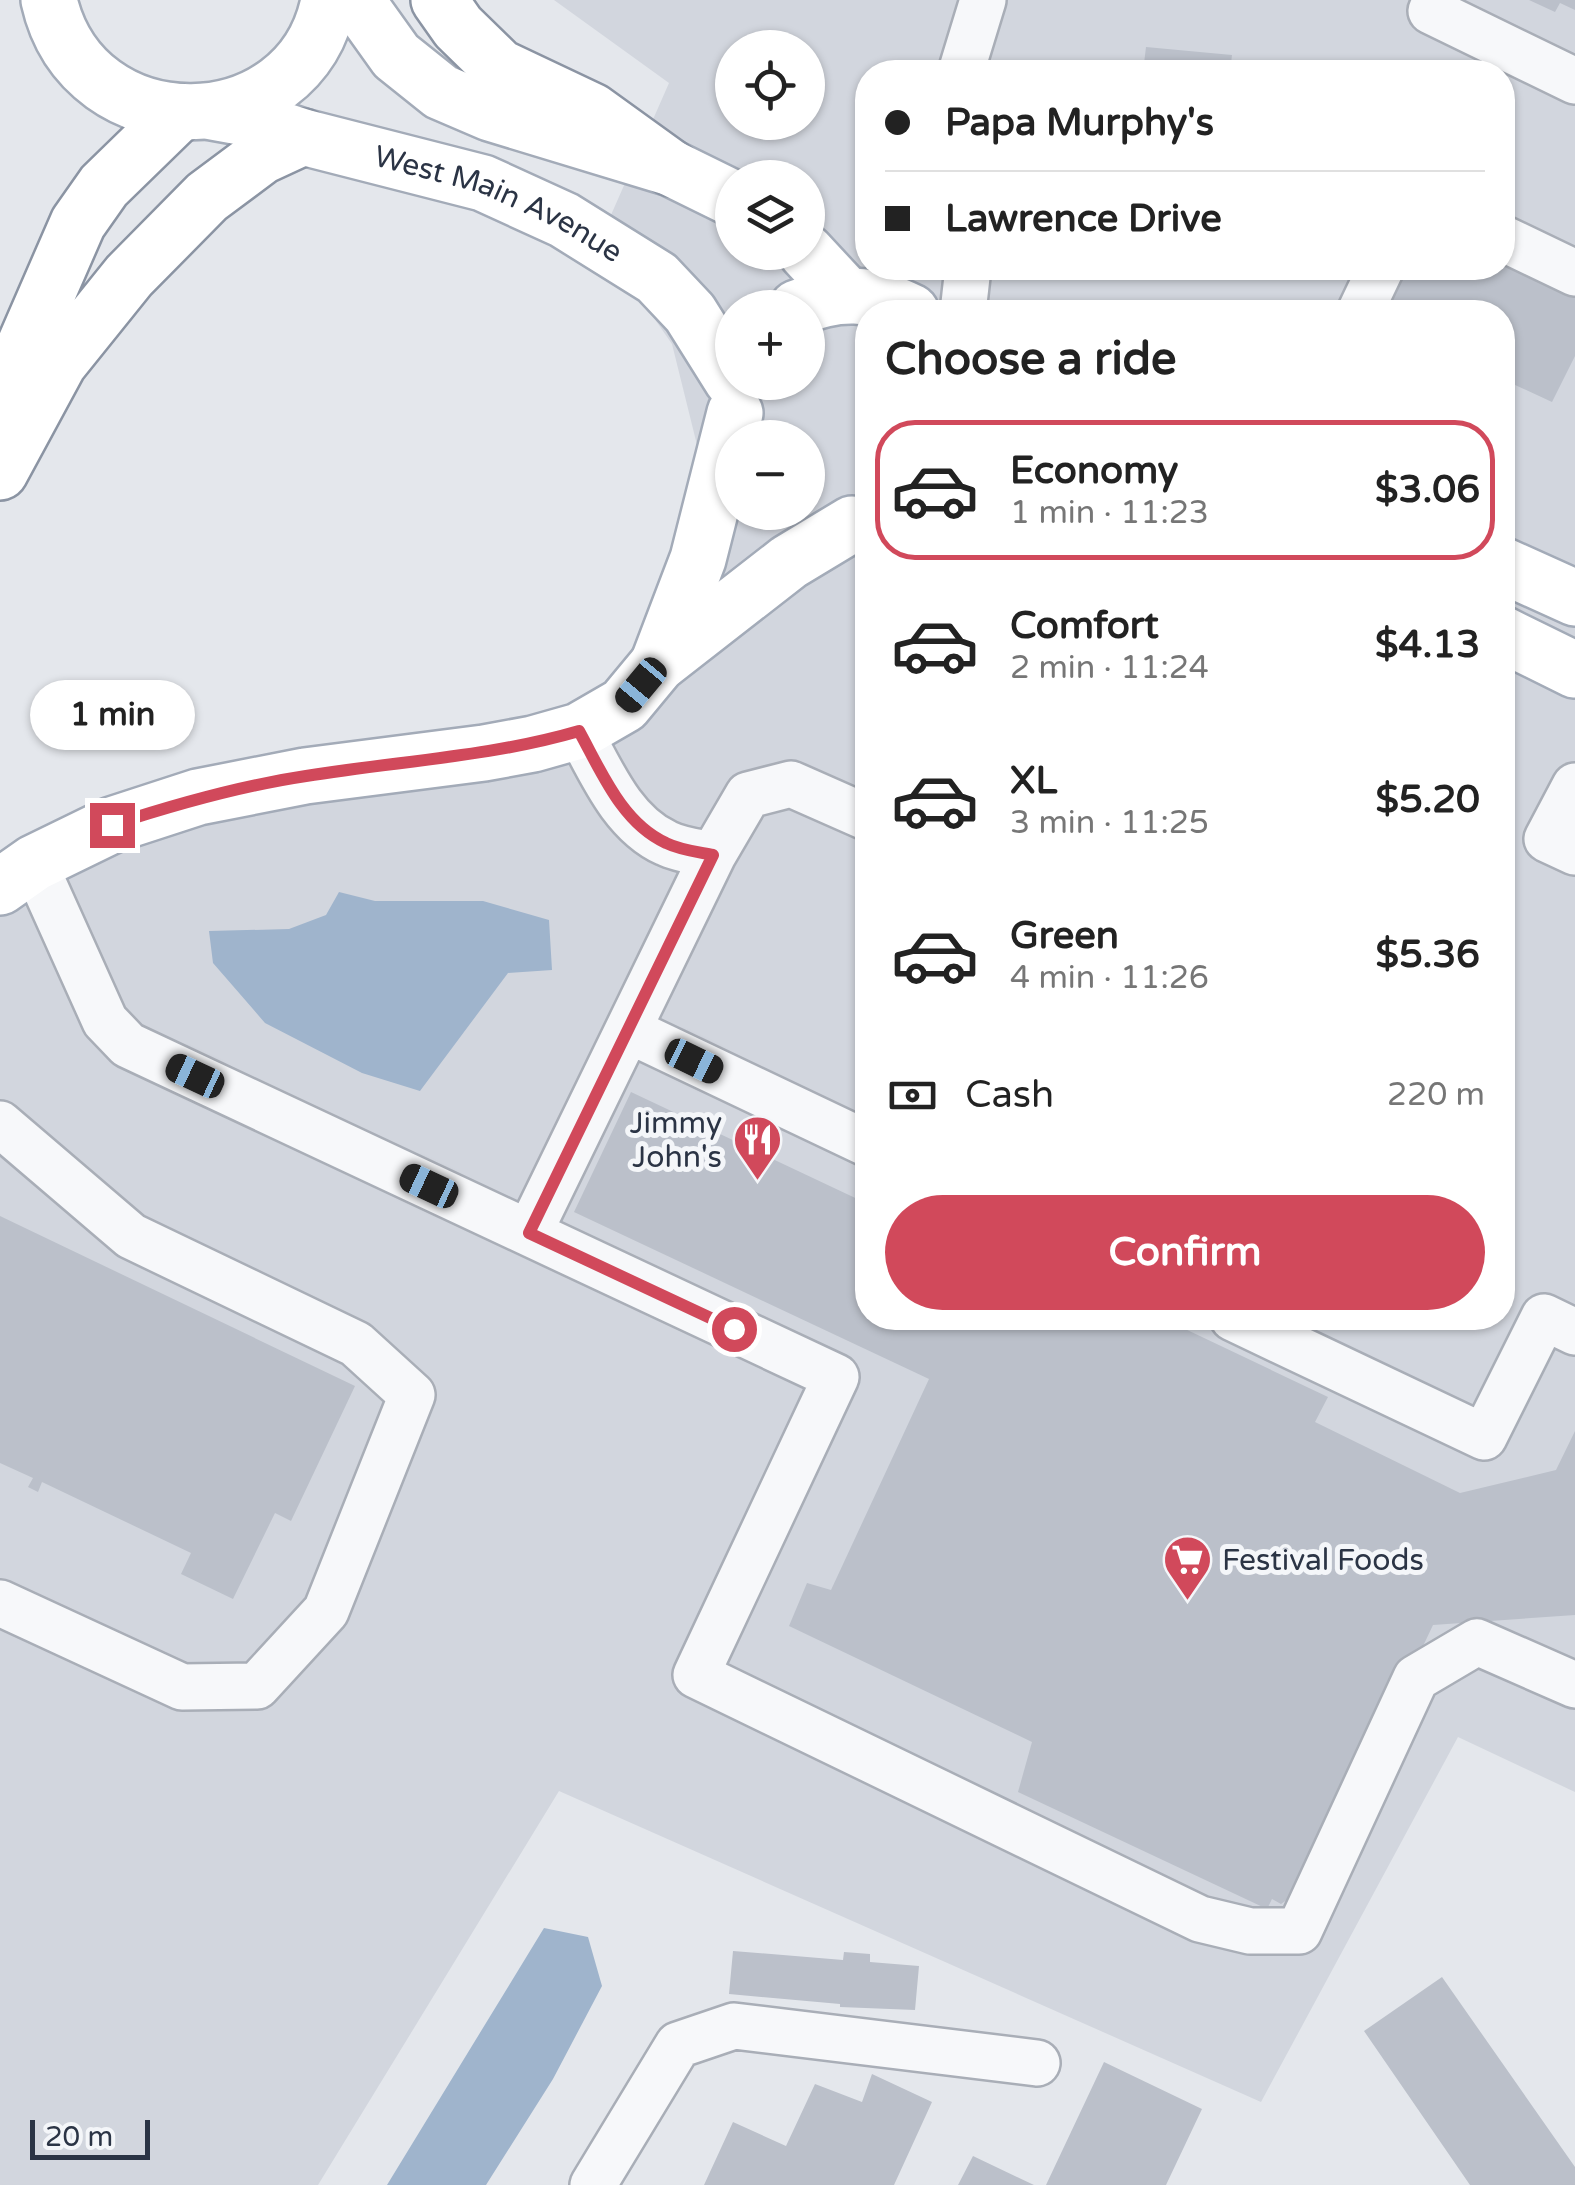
<!DOCTYPE html>
<html lang="en">
<head>
<meta charset="utf-8">
<style>
  body { margin:0; font-family:"Varela Round",sans-serif; background:#f6f6f6; color:#222; height:100vh; display:flex; flex-direction:column; font-size:38px; white-space:nowrap }
  * { box-sizing:border-box; margin:0 }
  p { font-size:32px; color:#767676 }
  .icon { flex:none; width:55px; height:55px; fill:none; stroke:currentColor; stroke-width:2; stroke-linecap:round; stroke-linejoin:round }
  .map { position:relative; flex:1; overflow:hidden }
  .sheet { position:absolute; left:855px; top:300px; width:660px; height:1030px; display:flex; flex-direction:column; background:#fff; border-radius:40px; box-shadow:0 2px 8px #0004 }
  .sheet>* { flex:none }
  .banner { position:absolute; left:855px; top:60px; width:660px; height:220px; border-radius:40px; box-shadow:0 2px 8px #0004; display:grid; align-content:center; height:220px; padding:0 30px; background:#fff }
  .fabs { position:absolute; left:715px; top:30px; display:grid; gap:20px }
  .fabs a { display:grid; place-items:center; width:110px; height:110px; border-radius:50%; background:#fff; box-shadow:0 2px 8px #0004; font-size:50px }
  .scale { position:absolute; left:30px; bottom:25px; width:120px; box-sizing:border-box; padding-left:10px; border:5px solid #2b3445; border-top:0; font-size:28px; line-height:35px; white-space:nowrap; color:#2b3445; -webkit-text-stroke:8px #f4f6f9; paint-order:stroke }
  .end { position:absolute; width:45px; height:45px; margin:-22px; border:12px solid #d1495b; background:#fff; box-shadow:0 0 0 5px #fff }
  .from { border-radius:50% }
  .bubble { position:absolute; height:70px; border-radius:35px; background:#fff; box-shadow:0 2px 8px #0004; font-size:32px; font-weight:800; line-height:70px; text-align:center }
  .car { position:absolute; width:30px; height:60px; margin:-30px -15px; border-radius:12px; box-shadow:0 0 8px 2px #0007; background:linear-gradient(#222 24%,#8ab4d8 0 40%,#222 0 76%,#8ab4d8 0 86%,#222 0) }
  .banner b { display:flex; align-items:center; gap:35px; height:95px; font-size:38px }
  .banner b+b { border-top:2px solid #e0e0e0 }
  .banner i { width:25px; height:25px; background:#222 }
  ul { padding:0; list-style:none }
  li { display:flex; align-items:center; gap:30px; height:140px; margin:0 20px 15px; padding:0 10px; border:5px solid transparent; border-radius:40px }
  li div { flex:1 }
  li b { display:block; font-size:38px }
  li em { font-style:normal; font-weight:800 }
  li.on { border-color:#d1495b }
  li>.icon { width:90px; height:90px; stroke-width:1.5 }
  h2 { padding:0 30px; font-size:45px; line-height:120px }
  .pay { display:flex; align-items:center; gap:25px; height:110px; padding:0 30px; font-size:38px }
  .pay p { margin-inline-start:auto }
  .button { display:flex; gap:20px; margin-top:auto; padding:20px 30px }
  .button a { flex:1; height:115px; border-radius:60px; background:#d1495b; color:#fff; font-size:40px; font-weight:800; line-height:115px; text-align:center }
  .map>svg:first-child { display:block }
  .built { fill:#d2d6de; fill-rule:evenodd }
  .water { fill:#9fb4cc }
  .building { fill:#bbc0ca }
  .lines { fill:none; stroke-linecap:round; stroke-linejoin:round }
  .minor-casing { stroke:#a9aeb7; stroke-width:50 }
  .major-casing { stroke:#a3abb8; stroke-width:60 }
  .highway-casing { stroke:#8b94a3; stroke-width:60 }
  .minor { stroke:#f7f8fa; stroke-width:45 }
  .major { stroke:#fff; stroke-width:55 }
  .highway { stroke:#fff; stroke-width:55 }
  .route { stroke:#d1495b; stroke-width:12 }
  .labels { text-anchor:middle; stroke-width:10; stroke-linejoin:round; paint-order:stroke }
  .street-label { font-size:30px; fill:#2b3445; stroke:#f4f6f9 }
  .poi-label { font-size:30px; fill:#2b3445; stroke:#f4f6f9; text-anchor:end }
</style>
</head>
<body>
<div class="map">
<svg width="1575" height="2185" viewBox="0 0 1575 2185">
  <rect width="100%" height="100%" fill="#e4e7ec"/>
  <!-- built -->
  <path class="built" d="M 554,0 L 1575,0 L 1575,1792 L 1458,1737 L 1261,2102 L 559,1791 L 318,2185 L 0,2185 L 0,887 L 34,863 L 484,753 L 658,664 L 698,449 L 672,344 L 600,240 L 669,83 ZM 732,48 L 808,48 L 808,122 L 732,122 ZM 868,72 L 1502,72 L 1502,268 L 868,268 ZM 732,178 L 808,178 L 808,252 L 732,252 ZM 732,308 L 808,308 L 808,382 L 732,382 ZM 868,312 L 1502,312 L 1502,1318 L 868,1318 ZM 732,438 L 808,438 L 808,512 L 732,512 Z"/>
  <!-- water -->
  <path class="water" d="M 339,892 L 375,901 L 483,901 L 549,920 L 552,970 L 508,973 L 420,1091 L 362,1073 L 265,1023 L 213,963 L 209,931 L 289,929 L 326,915 Z
    M 544,1928 L 588,1937 L 602,1986 L 553,2079 L 486,2185 L 387,2185 Z"/>
  <!-- building -->
  <path class="building" d="M 1529,0 L 1575,0 L 1575,10 L 1560,3 L 1555,12 Z
    M 1146,47 L 1232,55 L 1230,72 L 1143,72 Z
    M 1502,246 L 1575,280 L 1575,356 L 1552,402 L 1502,379 L 1502,312 L 1377,312 L 1404,268 L 1502,268 Z
    M 631,1092 L 868,1204 L 868,1318 L 1105,1318 L 1128,1329 L 1134,1318 L 1162,1318 L 1328,1397 L 1315,1422 L 1460,1493 L 1556,1470 L 1575,1431 L 1575,1615 L 1433,1625 L 1311,1883 L 1281,1904 L 1272,1899 L 1267,1909 L 1018,1792 L 1032,1742 L 789,1626 L 807,1583 L 831,1590 L 929,1379 L 574,1212 Z
    M 0,1216 L 355,1386 L 291,1521 L 275,1513 L 233,1599 L 181,1574 L 191,1553 L 42,1482 L 38,1492 L 28,1487 L 33,1478 L 0,1463 Z
    M 733,1951 L 843,1960 L 844,1952 L 870,1954 L 870,1962 L 919,1966 L 915,2010 L 840,2007 L 840,2004 L 729,1994 Z
    M 1442,1977 L 1575,2167 L 1575,2185 L 1470,2185 L 1364,2031 Z
    M 1104,2062 L 1202,2109 L 1166,2185 L 1046,2185 Z
    M 872,2074 L 932,2102 L 894,2185 L 704,2185 L 733,2122 L 786,2146 L 815,2084 L 862,2102 Z
    M 973,2156 L 1034,2185 L 958,2185 Z"/>
  <g class="lines">
    <defs>
      <path id="minor" d="M 1431,11 L 1575,81
        M 961,72 L 983,0
        M 1502,238 L 1575,273
        M 963,312 L 968,268
        M 1360,312 L 1381,268
        M 579,731 C 601,771 622,823 666,843 C 680,850 698,852 713,855
        M 1575,786 L 1547,839 L 1575,852
        M 34,863 L 105,1021 L 128,1045 L 836,1377 L 696,1675 L 1200,1919 L 1250,1931 L 1299,1931 L 1416,1678 L 1477,1642 L 1575,1685
        M 628,1030 L 868,1144
        M 0,1124 L 131,1236 L 356,1344 L 412,1395 L 326,1611 L 257,1686 L 182,1687 L 0,1603
        M 529,1233 L 713,855 L 748,795 L 791,784 L 868,818
        M 1233,1318 L 1484,1437 L 1544,1317 L 1575,1332
        M 593,2185 L 678,2045 L 734,2026 L 1037,2063"/>
      <g id="major">
        <path d="M 49,0 C 83,151 301,147 329,0"/>
        <path d="M 356,0 L 396,56 L 441,92 L 490,113 L 671,168 L 732,198"/>
        <path id="s1" d="M 212,112 L 245,118 L 303,137 L 483,183 L 564,220 L 657,278 L 690,313 L 732,380"/>
        <path d="M 806,252 L 846,295"/>
        <path d="M 797,308 C 838,291 872,292 911,312"/>
        <path d="M 1502,565 L 1575,598"/>
        <path d="M 1502,634 L 1575,670"/>
        <path d="M 658,664 L 698,559 L 735,413"/>
        <path d="M 0,887 L 34,863 L 112,825 L 198,797 L 305,776 L 484,753 L 533,744 L 579,731 L 624,705 L 658,664 L 789,562 L 852,524"/>
      </g>
      <path id="highway" d="M 439,0 L 458,27 L 499,67 L 592,111 L 671,168
        M 0,402 L 78,223 L 104,186 L 179,113
        M 0,472 L 59,363 L 129,276 L 207,197 L 262,156 L 303,137"/>
    </defs>
    <!-- minor casing -->
    <use href="#minor" class="minor-casing"/>
    <!-- major casing -->
    <use href="#major" class="major-casing"/>
    <!-- highway casing -->
    <use href="#highway" class="highway-casing"/>
    <!-- minor -->
    <use href="#minor" class="minor"/>
    <!-- major -->
    <use href="#major" class="major"/>
    <!-- highway -->
    <use href="#highway" class="highway"/>
  </g>
  <g class="lines">
    <!-- route -->
    <path class="route" d="M 112,825 C 176,804 239,786 306,776 C 397,761 490,757 579,731 C 601,771 622,823 666,843 C 680,850 698,852 713,855 L 529,1233 L 734,1329"/>
  </g>
  <!-- icons -->
  <defs>
    <symbol id="restaurant-pin" viewBox="-11 -11 22 30"><path d="M0 17L-7.5 6A9.5 9.5 0 1 1 7.5 6Z" fill="#d1495b" stroke="#f4f6f9"/><path d="M-5-6h1v4h1v-4h1v4h1v-4h1v5L-1.5 .5V6h-2V.5L-5-1ZM5-6V6H3V1.5H1.5Q1.5-4 5-6Z" fill="#fff"/></symbol>
    <symbol id="supermarket-pin" viewBox="-11 -11 22 30"><path d="M0 17L-7.5 6A9.5 9.5 0 1 1 7.5 6Z" fill="#d1495b" stroke="#f4f6f9"/><path d="M-6-5.5h2.5l.6 2H6L4.5 2H-2.5L-4.4-4H-6ZM-1.5 3.2a1.3 1.3 0 1 0 .1 0ZM3 3.2a1.3 1.3 0 1 0 .1 0Z" fill="#fff"/></symbol>
  </defs>
  <g fill-rule="evenodd">
    <use href="#restaurant-pin" x="730" y="1112" width="55" height="75"/>
    <use href="#supermarket-pin" x="1160" y="1532" width="55" height="75"/>
  </g>
  <g class="labels">
    <!-- street labels -->
    <g class="street-label">
      <text dy="10" stroke="none"><textPath href="#s1" startOffset="302">West Main Avenue</textPath></text>
    </g>
    <!-- poi labels -->
    <g class="poi-label">
      <text x="722" y="1133">Jimmy<tspan x="722" dy="34">John's</tspan></text>
      <text x="1222" y="1570" text-anchor="start">Festival Foods</text>
    </g>
  </g>
</svg>
<div class="fabs">
<a><svg class="icon" aria-label="locate" viewBox="0 0 24 24"><circle cx="12" cy="12" r="6"/><path d="M12 2v4M12 18v4M2 12h4M18 12h4"/></svg></a>
<a><svg class="icon" aria-label="layers" viewBox="0 0 24 24"><path d="M12 4l9 5-9 5-9-5zM3 14l9 5 9-5"/></svg></a>
<a>+</a>
<a>−</a>
</div>
<div class="scale">20 m</div>
<i class="end from" style="left:734px;top:1329px"></i>
<i class="end" style="left:112px;top:825px"></i>
<div class="bubble" style="left:30px;top:680px;width:165px">1 min</div>
<i class="car" style="left:641px;top:685px;rotate:220deg"></i>
<i class="car" style="left:694px;top:1061px;rotate:116deg"></i>
<i class="car" style="left:195px;top:1076px;rotate:295deg"></i>
<i class="car" style="left:429px;top:1186px;rotate:295deg"></i>
<div class="banner">
<b><i class="from"></i>Papa Murphy's</b>
<b><i></i>Lawrence Drive</b>
</div>
<section class="sheet">
<h2>Choose a ride</h2>
<ul>
<li class="on"><svg class="icon" aria-label="car" viewBox="0 0 24 24"><path d="M5 17H2v-5l4-1 3-4h7l3 4 3 1v5h-3M9 17h6M6 11h13"/><circle cx="7" cy="17" r="2"/><circle cx="17" cy="17" r="2"/></svg><div><b>Economy</b><p>1 min · 11:23</p></div><em>$3.06</em></li>
<li><svg class="icon" aria-label="car" viewBox="0 0 24 24"><path d="M5 17H2v-5l4-1 3-4h7l3 4 3 1v5h-3M9 17h6M6 11h13"/><circle cx="7" cy="17" r="2"/><circle cx="17" cy="17" r="2"/></svg><div><b>Comfort</b><p>2 min · 11:24</p></div><em>$4.13</em></li>
<li><svg class="icon" aria-label="car" viewBox="0 0 24 24"><path d="M5 17H2v-5l4-1 3-4h7l3 4 3 1v5h-3M9 17h6M6 11h13"/><circle cx="7" cy="17" r="2"/><circle cx="17" cy="17" r="2"/></svg><div><b>XL</b><p>3 min · 11:25</p></div><em>$5.20</em></li>
<li><svg class="icon" aria-label="car" viewBox="0 0 24 24"><path d="M5 17H2v-5l4-1 3-4h7l3 4 3 1v5h-3M9 17h6M6 11h13"/><circle cx="7" cy="17" r="2"/><circle cx="17" cy="17" r="2"/></svg><div><b>Green</b><p>4 min · 11:26</p></div><em>$5.36</em></li>
</ul>
<div class="pay"><svg class="icon" aria-label="cash" viewBox="0 0 24 24"><path d="M3 7h18v10H3z"/><circle cx="12" cy="12" r="2"/></svg>Cash<p>220 m</p></div>
<div class="button"><a>Confirm</a></div>
</section>
</div>
</body>
</html>
